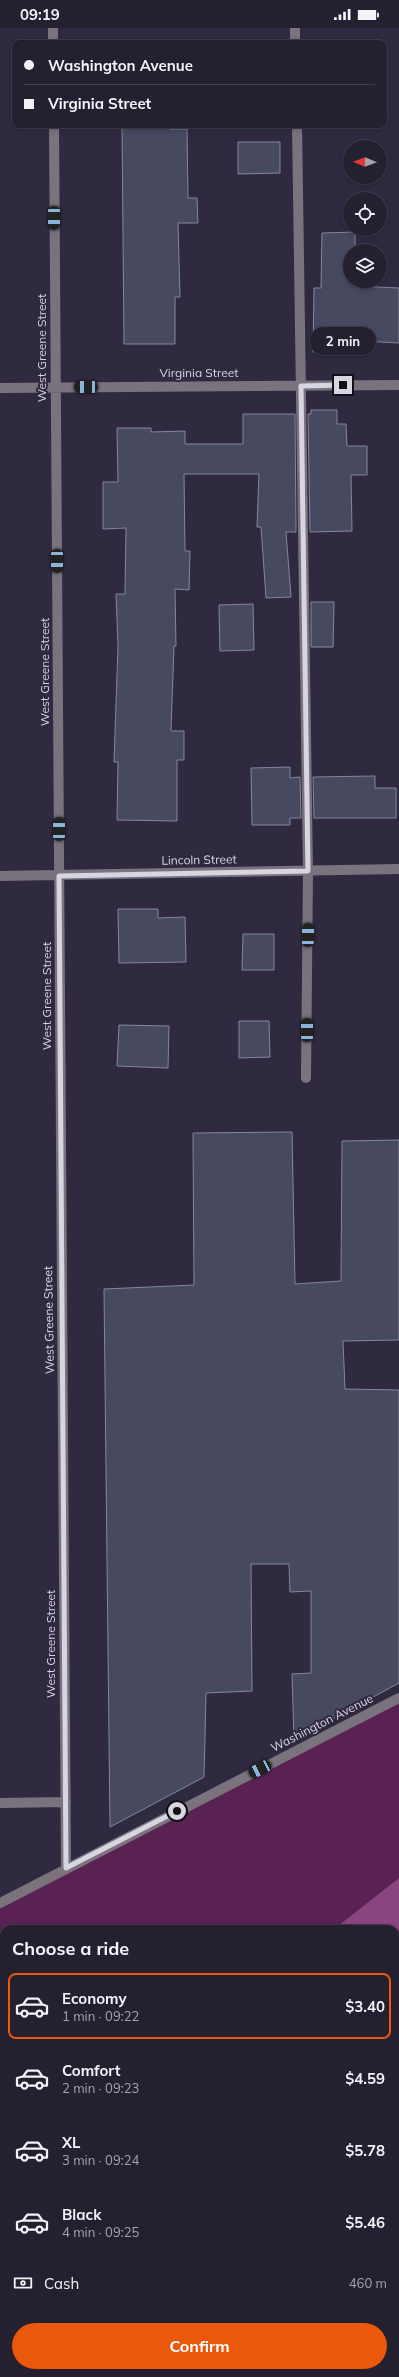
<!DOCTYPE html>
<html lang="en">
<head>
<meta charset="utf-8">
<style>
  body { margin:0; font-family:Mulish,sans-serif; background:#302d3c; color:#f1f3f6; height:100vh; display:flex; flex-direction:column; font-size:15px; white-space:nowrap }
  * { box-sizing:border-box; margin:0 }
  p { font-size:13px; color:#a3a3ab }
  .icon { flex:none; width:22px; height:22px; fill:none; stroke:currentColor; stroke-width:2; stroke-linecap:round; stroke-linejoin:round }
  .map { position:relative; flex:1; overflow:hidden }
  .details { position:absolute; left:0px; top:1897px; width:399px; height:452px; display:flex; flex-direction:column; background:#242030; border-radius:12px 12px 0 0; box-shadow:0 2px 6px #0003,0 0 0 1px #413e4c }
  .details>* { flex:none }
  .top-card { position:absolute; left:12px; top:12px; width:375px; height:88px; border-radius:8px; box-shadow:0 2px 6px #0003,0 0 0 1px #413e4c; display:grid; align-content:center; height:88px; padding:0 12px; background:#242030 }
  .needle { width:26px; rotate:271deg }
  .tools { position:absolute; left:343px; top:112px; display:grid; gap:8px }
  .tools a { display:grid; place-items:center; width:44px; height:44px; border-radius:50%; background:#242030; box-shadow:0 2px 6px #0003,0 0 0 1px #413e4c; font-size:20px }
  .end { position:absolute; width:18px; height:18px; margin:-9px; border:5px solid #d8d5e3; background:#111; box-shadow:0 0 0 2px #111 }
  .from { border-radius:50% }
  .bubble { position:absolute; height:28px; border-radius:14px; background:#242030; box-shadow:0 2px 6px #0003,0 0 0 1px #413e4c; font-size:13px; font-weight:700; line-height:28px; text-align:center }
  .car { position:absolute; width:12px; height:24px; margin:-12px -6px; border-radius:5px; box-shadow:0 0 3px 1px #0007; background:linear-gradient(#222 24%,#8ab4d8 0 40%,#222 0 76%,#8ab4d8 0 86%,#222 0) }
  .top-card b { display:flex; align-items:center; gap:14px; height:38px; font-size:15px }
  .top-card b+b { border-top:1px solid #413e4c }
  .top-card i { width:10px; height:10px; background:#f1f3f6 }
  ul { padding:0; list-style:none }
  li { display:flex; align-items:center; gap:12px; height:66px; margin:0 8px 6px; padding:0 4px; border:2px solid transparent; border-radius:8px }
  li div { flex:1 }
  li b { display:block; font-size:15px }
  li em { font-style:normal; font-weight:700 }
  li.on { border-color:#ea580c }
  li>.icon { width:36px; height:36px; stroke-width:1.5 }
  h2 { padding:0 12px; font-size:18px; line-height:48px }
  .pay { display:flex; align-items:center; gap:10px; height:44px; padding:0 12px; font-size:15px }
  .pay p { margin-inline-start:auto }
  .primary-button { display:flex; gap:8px; margin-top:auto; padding:8px 12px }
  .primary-button a { flex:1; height:46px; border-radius:24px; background:#ea580c; color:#fff; font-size:16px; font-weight:700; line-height:46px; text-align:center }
  .status { display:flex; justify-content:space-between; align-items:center; height:28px; padding:0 20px; background:#242030; direction:ltr }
  .status svg { height:11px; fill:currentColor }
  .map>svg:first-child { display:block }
  .green { fill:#5a2153 }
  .forest { fill:#8a4480 }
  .building { fill:#464960; stroke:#8387a0 }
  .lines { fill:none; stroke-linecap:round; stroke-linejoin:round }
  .minor { stroke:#7a737e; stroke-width:10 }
  .route { stroke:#d8d5e3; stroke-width:5 }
  .labels { text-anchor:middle; stroke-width:4; stroke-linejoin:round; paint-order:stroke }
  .street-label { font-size:12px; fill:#d8d5e3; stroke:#302a40 }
</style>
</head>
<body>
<div class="status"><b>09:19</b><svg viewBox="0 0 49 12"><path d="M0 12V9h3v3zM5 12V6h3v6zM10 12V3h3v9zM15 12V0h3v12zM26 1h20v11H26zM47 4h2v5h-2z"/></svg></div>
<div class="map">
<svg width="399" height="2349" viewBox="0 0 399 2349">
  <rect width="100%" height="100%" fill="#302a40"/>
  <!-- green -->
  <path class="green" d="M 399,1670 L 399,1850 L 334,1901 L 4,1901 L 4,2050 L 0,2052 L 0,1875 Z"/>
  <!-- forest -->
  <path class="forest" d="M 399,1850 L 399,2237 L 395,2237 L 395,1901 L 334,1901 Z
    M 4,2050 L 4,2234 L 0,2234 L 0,2052 Z"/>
  <!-- building -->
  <path class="building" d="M 122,97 L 170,97 L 170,101 L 187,101 L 188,170 L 197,170 L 198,195 L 178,195 L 180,269 L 175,269 L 175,316 L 124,316 Z
    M 238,114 L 280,114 L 280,145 L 238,146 Z
    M 355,204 L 355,223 L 350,223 L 350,253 L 355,253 L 355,258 L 399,260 L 399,315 L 343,312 L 342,324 L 313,324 L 314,260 L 321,260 L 322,205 Z
    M 311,382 L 337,382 L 337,396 L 346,396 L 347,418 L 367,418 L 367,447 L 351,447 L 352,503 L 310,504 L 308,386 L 311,386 Z
    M 243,386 L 295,386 L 296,504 L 286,504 L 291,569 L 266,570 L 261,499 L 257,499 L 259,446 L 184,446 L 185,523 L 190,523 L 189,562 L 175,561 L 176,618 L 174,618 L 171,703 L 184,703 L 184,732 L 177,732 L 177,793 L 117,792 L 118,734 L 114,734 L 118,618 L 116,566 L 125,566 L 126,500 L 103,501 L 103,454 L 118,454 L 117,400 L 151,400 L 151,404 L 185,403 L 185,416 L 243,416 Z
    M 311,574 L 334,574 L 333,619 L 311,619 Z
    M 253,576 L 254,622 L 220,623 L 219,577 Z
    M 290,739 L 290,750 L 300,749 L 301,790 L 290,790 L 290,797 L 252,797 L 251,740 Z
    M 375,748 L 375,760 L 396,760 L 396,790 L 314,790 L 313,749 Z
    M 118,881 L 158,881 L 158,890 L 185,889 L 186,934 L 119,935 Z
    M 243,906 L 274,906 L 274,942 L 242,942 Z
    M 239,993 L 269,993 L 270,1029 L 239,1030 Z
    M 119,997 L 169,998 L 168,1040 L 117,1038 Z
    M 292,1104 L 295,1256 L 341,1253 L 342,1113 L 399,1112 L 399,1312 L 343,1313 L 345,1361 L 399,1362 L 399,1655 L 294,1712 L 292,1646 L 311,1645 L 311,1563 L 290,1564 L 289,1536 L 251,1536 L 252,1663 L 206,1665 L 204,1749 L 110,1799 L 104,1261 L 194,1257 L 193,1105 Z"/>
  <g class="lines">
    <!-- minor -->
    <path class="minor" d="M 53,0 L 53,15
      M 295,0 L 295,15
      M 54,97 L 66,1840
      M 297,97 L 308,843 L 306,1050
      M 0,360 L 399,357
      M 0,848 L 399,841
      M 0,1775 L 66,1774
      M 0,1875 L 399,1670"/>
  </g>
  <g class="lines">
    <!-- route -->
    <path class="route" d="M 177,1783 L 66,1840 L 59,848 L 308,843 L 301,358 L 343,357"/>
  </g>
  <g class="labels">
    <!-- street labels -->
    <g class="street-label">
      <text transform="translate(42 320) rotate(-90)" y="4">West Greene Street</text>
      <text x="199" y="349">Virginia Street</text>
      <text transform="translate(45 644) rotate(-90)" y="4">West Greene Street</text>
      <text transform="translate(199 832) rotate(-1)" y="4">Lincoln Street</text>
      <text transform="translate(47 968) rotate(-90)" y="4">West Greene Street</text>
      <text transform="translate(49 1292) rotate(-91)" y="4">West Greene Street</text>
      <text transform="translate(51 1616) rotate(-90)" y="4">West Greene Street</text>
      <text transform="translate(322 1695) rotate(-27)" y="4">Washington Avenue</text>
    </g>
  </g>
</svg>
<div class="tools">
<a><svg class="needle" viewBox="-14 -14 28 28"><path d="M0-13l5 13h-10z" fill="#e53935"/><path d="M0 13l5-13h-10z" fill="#a3a3ab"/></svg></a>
<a><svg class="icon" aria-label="locate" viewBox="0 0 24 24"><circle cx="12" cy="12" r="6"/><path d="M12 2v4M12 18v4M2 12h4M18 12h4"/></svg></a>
<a><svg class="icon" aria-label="layers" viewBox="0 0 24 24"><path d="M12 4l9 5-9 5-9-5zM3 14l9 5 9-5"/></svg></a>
</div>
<i class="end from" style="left:177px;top:1783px"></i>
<i class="end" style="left:343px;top:357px"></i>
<div class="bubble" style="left:310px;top:299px;width:66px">2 min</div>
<i class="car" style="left:54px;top:190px;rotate:180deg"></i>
<i class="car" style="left:86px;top:359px;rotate:270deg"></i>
<i class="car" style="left:57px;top:533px;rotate:180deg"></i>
<i class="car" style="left:59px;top:801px;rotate:0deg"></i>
<i class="car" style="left:308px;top:907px;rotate:1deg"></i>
<i class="car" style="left:307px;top:1002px;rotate:0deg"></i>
<i class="car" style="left:260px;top:1741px;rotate:243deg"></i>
<div class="top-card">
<b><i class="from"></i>Washington Avenue</b>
<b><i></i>Virginia Street</b>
</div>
<section class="details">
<h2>Choose a ride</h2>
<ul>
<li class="on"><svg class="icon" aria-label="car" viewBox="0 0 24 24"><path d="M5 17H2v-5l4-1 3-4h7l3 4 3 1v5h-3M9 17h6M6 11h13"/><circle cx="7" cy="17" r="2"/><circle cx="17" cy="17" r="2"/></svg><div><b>Economy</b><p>1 min · 09:22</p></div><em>$3.40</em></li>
<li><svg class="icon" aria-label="car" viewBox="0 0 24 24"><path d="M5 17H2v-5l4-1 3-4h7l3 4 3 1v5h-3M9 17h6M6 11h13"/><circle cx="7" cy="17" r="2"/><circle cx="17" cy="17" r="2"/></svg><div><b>Comfort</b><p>2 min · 09:23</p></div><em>$4.59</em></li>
<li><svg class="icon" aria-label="car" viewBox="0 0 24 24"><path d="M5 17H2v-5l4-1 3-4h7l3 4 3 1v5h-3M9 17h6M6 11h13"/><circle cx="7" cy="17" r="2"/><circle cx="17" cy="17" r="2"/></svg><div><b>XL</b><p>3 min · 09:24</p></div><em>$5.78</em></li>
<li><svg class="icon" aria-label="car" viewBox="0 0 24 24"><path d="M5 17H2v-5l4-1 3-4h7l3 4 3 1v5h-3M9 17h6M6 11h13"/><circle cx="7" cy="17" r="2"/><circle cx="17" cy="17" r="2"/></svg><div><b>Black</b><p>4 min · 09:25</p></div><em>$5.46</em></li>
</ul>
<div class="pay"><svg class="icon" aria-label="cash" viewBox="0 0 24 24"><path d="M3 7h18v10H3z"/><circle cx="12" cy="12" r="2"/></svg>Cash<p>460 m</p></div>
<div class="primary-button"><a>Confirm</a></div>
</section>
</div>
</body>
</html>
